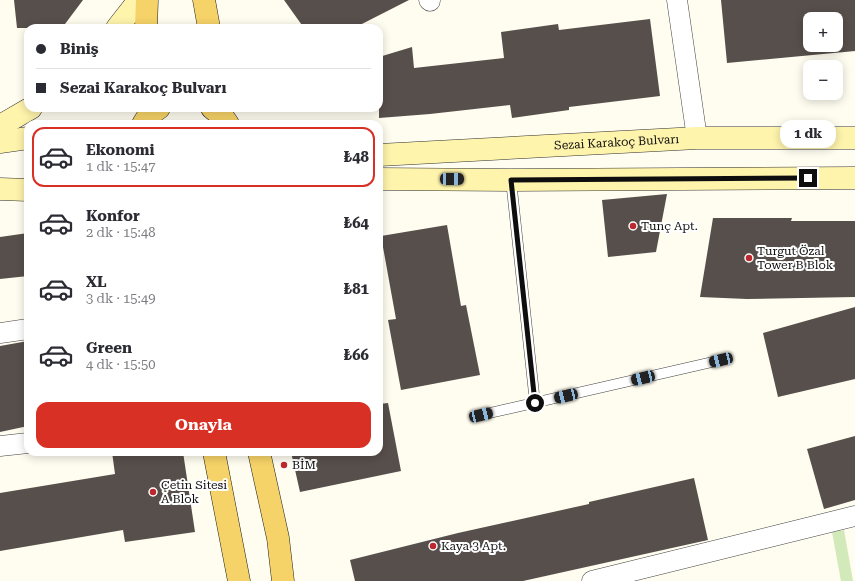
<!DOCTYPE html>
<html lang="tr">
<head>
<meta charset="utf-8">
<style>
  body { margin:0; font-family:"Roboto Serif",serif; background:#f7f7f7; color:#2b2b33; height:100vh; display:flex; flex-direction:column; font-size:15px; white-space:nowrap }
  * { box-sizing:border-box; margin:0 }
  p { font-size:13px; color:#7c7c81 }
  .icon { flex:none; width:22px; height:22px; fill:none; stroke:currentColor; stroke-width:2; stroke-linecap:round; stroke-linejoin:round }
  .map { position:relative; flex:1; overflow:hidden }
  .side { position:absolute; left:24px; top:120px; width:359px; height:336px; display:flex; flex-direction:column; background:#fff; border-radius:12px; box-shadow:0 2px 10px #0003 }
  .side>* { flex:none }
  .hud { position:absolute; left:24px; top:24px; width:359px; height:88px; border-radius:12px; box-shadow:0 2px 10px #0003; display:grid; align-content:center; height:88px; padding:0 12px; background:#fff }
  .buttons { position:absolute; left:803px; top:12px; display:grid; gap:8px }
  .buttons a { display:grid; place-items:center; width:40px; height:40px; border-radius:8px; background:#fff; box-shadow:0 2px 10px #0003; font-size:20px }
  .end { position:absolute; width:18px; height:18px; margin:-9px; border:5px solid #0e0e0e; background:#fff; box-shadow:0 0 0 2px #fff }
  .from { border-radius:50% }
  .bubble { position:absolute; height:28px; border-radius:12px; background:#fff; box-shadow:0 2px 10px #0003; font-size:13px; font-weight:700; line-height:28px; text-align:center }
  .car { position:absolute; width:12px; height:24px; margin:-12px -6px; border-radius:5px; box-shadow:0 0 3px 1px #0007; background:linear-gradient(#222 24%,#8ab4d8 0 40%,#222 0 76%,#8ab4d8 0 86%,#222 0) }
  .hud b { display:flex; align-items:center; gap:14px; height:38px; font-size:15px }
  .hud b+b { border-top:1px solid #e1e1e2 }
  .hud i { width:10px; height:10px; background:#2b2b33 }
  ul { padding:7px 0 0; list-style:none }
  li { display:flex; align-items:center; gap:12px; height:60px; margin:0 8px 6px; padding:0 4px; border:2px solid transparent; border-radius:12px }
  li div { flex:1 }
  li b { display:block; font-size:15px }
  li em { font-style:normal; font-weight:700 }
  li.active { border-color:#d93025 }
  li>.icon { width:36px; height:36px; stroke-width:1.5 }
  .primary-button { display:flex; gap:8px; margin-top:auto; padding:8px 12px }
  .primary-button a { flex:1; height:46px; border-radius:12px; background:#d93025; color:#fff; font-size:16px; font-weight:700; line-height:46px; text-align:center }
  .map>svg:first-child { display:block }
  .green { fill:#d2e9b9 }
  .building { fill:#574f4b; fill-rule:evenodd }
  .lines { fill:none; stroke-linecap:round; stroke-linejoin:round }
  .lane-casing { stroke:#414141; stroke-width:11 }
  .street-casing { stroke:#414141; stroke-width:21 }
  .secondary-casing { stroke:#303030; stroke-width:23 }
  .primary-casing { stroke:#1f1f1f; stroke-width:23 }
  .lane { stroke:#fff; stroke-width:10 }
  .street { stroke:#fff; stroke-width:20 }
  .secondary { stroke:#fef4ac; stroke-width:22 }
  .primary { stroke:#f6d368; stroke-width:22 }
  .route { stroke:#0e0e0e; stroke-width:5 }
  .poi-dot { fill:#bd282f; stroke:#fff; stroke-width:1.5 }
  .labels { text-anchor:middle; stroke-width:4; stroke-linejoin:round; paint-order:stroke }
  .street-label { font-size:12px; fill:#0e0e0e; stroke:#fff }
  .poi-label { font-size:12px; fill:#0e0e0e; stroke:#fff; text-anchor:start }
</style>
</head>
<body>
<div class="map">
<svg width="855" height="581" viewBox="0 0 855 581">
  <rect width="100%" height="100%" fill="#fffcf0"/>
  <!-- green -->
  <path class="green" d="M 844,530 L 853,581 L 841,581 L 832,532 Z"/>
  <!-- building -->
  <path class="building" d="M 14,0 L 83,0 L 62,28 L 17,28 Z
    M 284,0 L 409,0 L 354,28 L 304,28 Z
    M 721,0 L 855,0 L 855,51 L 727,63 ZM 810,19 L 836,19 L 836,45 L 810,45 Z
    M 650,19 L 660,96 L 569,107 L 569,110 L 512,118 L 510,105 L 430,114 L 379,118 L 379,57 L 412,47 L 414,68 L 504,58 L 501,32 L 558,24 L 559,30 Z
    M 667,194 L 656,252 L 608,257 L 602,200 Z
    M 713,218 L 792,218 L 791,221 L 855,221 L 855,297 L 747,299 L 700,297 Z
    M 447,225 L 461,306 L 466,305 L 480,375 L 401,390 L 388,320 L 396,319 L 381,236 Z
    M 28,233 L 28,276 L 0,279 L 0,237 Z
    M 855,307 L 855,379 L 778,397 L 763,333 Z
    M 28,341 L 28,426 L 0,432 L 0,346 Z
    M 388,403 L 401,471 L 300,492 L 291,452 L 379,452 L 379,404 Z
    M 855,436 L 855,500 L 824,509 L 807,449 Z
    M 112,452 L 183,452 L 195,532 L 125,542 L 123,530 L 0,551 L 0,493 L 115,474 Z
    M 694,478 L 708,540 L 523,581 L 355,581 L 350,560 L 458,533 L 589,504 L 589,502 Z"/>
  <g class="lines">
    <defs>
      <path id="lane" d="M 511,180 L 535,403
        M 481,415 L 721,360"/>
      <path id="street" d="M 429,0 L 430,1
        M 677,0 L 697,138
        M 0,333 L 28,329
        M 0,446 L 28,443
        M 592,581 L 855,516"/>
      <g id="secondary">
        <path d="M 117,28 L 139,0"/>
        <path d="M 0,126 L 31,108"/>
        <path d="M 0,142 L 28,138"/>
        <path id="s1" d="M 379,155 L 697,138 L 855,138"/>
        <path d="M 379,179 L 511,180 L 855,178"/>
        <path d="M 0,189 L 28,190"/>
      </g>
      <path id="primary" d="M 204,0 L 209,28
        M 146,28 L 147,0
        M 212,108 L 223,117 L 228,124
        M 143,124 L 148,116 L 159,108
        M 214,452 L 239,581
        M 259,452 L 278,538 L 283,581"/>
    </defs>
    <!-- lane casing -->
    <use href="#lane" class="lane-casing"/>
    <!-- street casing -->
    <use href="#street" class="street-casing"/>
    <!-- secondary casing -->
    <use href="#secondary" class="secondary-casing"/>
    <!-- primary casing -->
    <use href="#primary" class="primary-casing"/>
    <!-- lane -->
    <use href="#lane" class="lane"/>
    <!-- street -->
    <use href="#street" class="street"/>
    <!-- secondary -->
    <use href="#secondary" class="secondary"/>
    <!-- primary -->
    <use href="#primary" class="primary"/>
  </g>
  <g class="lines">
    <!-- route -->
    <path class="route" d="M 535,403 L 511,180 L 808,178"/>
  </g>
  <!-- markers -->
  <g class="poi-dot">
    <circle cx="633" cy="226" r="4"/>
    <circle cx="749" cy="258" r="4"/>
    <circle cx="284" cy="465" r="4"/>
    <circle cx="153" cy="492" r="4"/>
    <circle cx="433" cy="546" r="4"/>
  </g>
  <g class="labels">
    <!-- street labels -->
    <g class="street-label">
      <text dy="4" stroke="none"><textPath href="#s1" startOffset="238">Sezai Karakoç Bulvarı</textPath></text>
    </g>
    <!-- poi labels -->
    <g class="poi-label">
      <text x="641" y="230">Tunç Apt.</text>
      <text x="757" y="255">Turgut Özal<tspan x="757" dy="14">Tower B Blok</tspan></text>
      <text x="292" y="469">BİM</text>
      <text x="161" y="489">Çetin Sitesi<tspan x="161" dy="14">A Blok</tspan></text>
      <text x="441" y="550">Kaya 3 Apt.</text>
    </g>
  </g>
</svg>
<div class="buttons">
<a>+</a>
<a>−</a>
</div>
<i class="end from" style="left:535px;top:403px"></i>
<i class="end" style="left:808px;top:178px"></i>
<div class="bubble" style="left:780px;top:120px;width:56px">1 dk</div>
<i class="car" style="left:452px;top:179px;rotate:90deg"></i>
<i class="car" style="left:721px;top:360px;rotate:257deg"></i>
<i class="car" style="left:643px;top:378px;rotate:257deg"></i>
<i class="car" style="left:566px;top:396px;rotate:257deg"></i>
<i class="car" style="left:481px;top:415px;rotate:77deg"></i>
<div class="hud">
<b><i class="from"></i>Biniş</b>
<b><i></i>Sezai Karakoç Bulvarı</b>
</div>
<section class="side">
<ul>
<li class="active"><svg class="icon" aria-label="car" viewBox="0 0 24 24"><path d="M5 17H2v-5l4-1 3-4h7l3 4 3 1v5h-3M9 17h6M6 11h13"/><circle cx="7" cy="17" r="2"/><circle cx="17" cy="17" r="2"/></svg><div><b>Ekonomi</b><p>1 dk · 15:47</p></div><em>₺48</em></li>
<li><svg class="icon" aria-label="car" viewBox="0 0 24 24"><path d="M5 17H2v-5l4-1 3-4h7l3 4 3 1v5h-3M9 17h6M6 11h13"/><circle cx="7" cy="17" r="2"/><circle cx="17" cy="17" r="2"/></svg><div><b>Konfor</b><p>2 dk · 15:48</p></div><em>₺64</em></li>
<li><svg class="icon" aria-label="car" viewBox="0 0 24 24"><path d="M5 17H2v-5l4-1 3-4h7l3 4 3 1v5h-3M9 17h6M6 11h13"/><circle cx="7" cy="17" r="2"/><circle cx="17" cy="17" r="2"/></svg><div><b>XL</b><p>3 dk · 15:49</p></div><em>₺81</em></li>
<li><svg class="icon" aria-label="car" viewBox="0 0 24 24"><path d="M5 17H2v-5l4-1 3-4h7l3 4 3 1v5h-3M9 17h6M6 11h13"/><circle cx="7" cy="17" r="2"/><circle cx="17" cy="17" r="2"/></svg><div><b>Green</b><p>4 dk · 15:50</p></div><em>₺66</em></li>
</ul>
<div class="primary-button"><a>Onayla</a></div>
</section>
</div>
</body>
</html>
